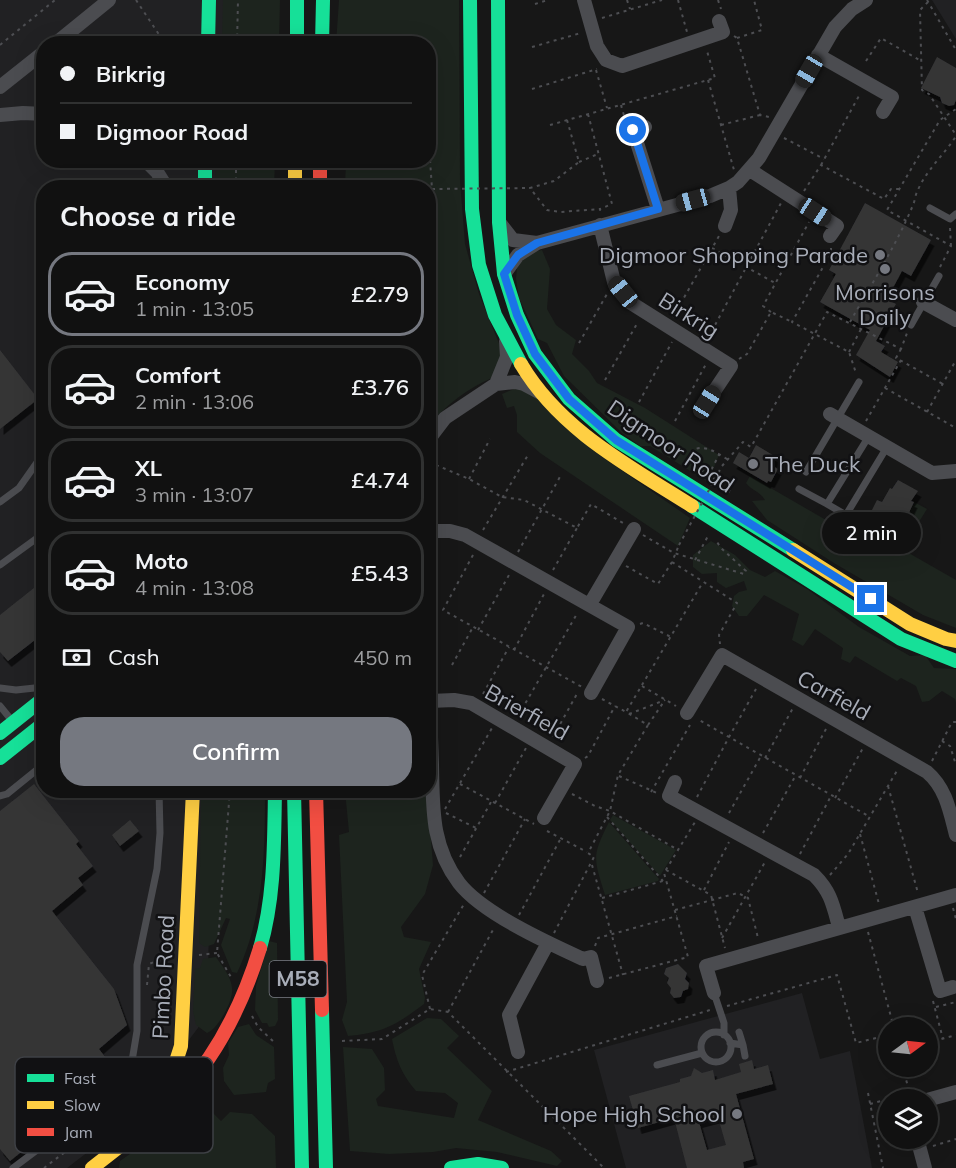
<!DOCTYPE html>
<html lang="en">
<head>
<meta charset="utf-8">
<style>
  body { margin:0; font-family:Mulish,sans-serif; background:#1e1f1f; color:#f1f3f6; height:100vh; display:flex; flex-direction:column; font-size:22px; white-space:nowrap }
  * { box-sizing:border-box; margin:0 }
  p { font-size:20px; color:#9c9d9f }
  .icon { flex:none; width:33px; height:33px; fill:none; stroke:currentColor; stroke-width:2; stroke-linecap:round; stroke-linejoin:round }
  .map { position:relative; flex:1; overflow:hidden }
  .drawer { position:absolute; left:36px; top:180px; width:400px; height:618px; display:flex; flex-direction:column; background:#111; border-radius:24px; box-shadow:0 6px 24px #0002,0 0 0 2px #303131 }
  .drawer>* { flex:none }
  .top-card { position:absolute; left:36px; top:36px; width:400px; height:132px; border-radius:24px; box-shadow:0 6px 24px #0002,0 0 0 2px #303131; display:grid; align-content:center; height:132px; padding:0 24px; background:#111 }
  .needle { width:39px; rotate:75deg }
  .fabs { position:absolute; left:878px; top:1017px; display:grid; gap:12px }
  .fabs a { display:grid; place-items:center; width:60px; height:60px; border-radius:50%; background:#111; box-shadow:0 6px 24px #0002,0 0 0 2px #303131; font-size:30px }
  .end { position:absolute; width:27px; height:27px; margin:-14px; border:8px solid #1a73e8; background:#fff; box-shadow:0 0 0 3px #fff }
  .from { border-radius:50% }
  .bubble { position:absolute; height:42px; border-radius:21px; background:#111; box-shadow:0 6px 24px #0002,0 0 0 2px #303131; font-size:20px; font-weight:600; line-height:42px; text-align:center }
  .car { position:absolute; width:18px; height:36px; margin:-18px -9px; border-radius:8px; box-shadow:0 0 4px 2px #0007; background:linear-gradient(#222 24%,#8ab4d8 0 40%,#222 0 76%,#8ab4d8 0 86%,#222 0) }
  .top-card b { display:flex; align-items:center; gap:21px; height:57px; font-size:22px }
  .top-card b+b { border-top:2px solid #303131 }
  .top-card i { width:15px; height:15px; background:#f1f3f6 }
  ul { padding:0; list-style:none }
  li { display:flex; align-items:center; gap:18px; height:84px; margin:0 12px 9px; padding:0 12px; border:3px solid #303131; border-radius:24px }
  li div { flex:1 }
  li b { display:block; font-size:22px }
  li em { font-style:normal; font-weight:600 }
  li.current { border-color:#757880 }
  li>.icon { width:54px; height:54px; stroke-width:1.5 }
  h2 { padding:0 24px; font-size:27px; line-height:72px }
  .pay { display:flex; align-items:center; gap:15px; height:66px; padding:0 24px; font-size:22px }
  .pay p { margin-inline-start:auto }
  .button { display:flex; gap:12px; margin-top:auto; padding:12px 24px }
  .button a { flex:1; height:69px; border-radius:24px; background:#757880; color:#fff; font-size:24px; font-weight:600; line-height:69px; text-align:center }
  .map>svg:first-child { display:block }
  .built { fill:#212123 }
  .green { fill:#1d241e }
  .building { fill:#353536; fill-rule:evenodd; filter:url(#shadow) }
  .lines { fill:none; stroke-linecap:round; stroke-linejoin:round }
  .path { stroke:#4d4e52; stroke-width:2; stroke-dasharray:3 4.5; stroke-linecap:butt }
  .lane { stroke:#4b4c50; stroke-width:7 }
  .street { stroke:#4b4c50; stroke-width:14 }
  .fast { stroke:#16e098; stroke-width:14 }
  .slow { stroke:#ffcf43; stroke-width:14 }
  .jam { stroke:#f24e42; stroke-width:14 }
  .path-bridge { stroke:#4d4e52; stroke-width:2; stroke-dasharray:3 4.5; stroke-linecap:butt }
  .route { stroke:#1a73e8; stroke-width:8 }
  .poi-dot { fill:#757880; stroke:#111113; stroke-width:2 }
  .labels { text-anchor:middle; stroke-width:5; stroke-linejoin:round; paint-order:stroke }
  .shield { fill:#111113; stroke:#7b7e86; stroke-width:1.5 }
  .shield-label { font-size:21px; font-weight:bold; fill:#a8adb8 }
  .poi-label { font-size:22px; fill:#a8adb8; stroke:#111113; text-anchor:end }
  .street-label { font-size:22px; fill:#a8adb8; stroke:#111113 }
  .key { fill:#111113; stroke:#3e4045; stroke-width:1.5 }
  .key-label { font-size:16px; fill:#a8adb8 }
</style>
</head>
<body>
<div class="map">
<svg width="956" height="1168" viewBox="0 0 956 1168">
  <defs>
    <filter id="shadow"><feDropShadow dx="3.5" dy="6" stdDeviation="0" flood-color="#0009"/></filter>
  </defs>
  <rect width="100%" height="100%" fill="#171717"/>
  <!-- built -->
  <path class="built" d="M 0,0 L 229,0 L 228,43 L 44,44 L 44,160 L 225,161 L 225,187 L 44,188 L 44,790 L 212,791 L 207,1016 L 127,1122 L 67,1168 L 0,1168 Z
    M 932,0 L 956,0 L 956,39 Z
    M 802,993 L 820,1059 L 850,1051 L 872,1168 L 626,1168 L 594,1050 Z"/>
  <!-- green -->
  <path class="green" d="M 223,0 L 280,0 L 279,43 L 222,43 Z
    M 339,0 L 459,0 L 460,181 L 465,244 L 479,294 L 500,346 L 502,358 L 492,378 C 468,388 446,405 429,425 L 429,188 L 345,187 L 346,161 L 429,160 L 429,44 L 336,44 Z
    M 216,161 L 275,161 L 274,187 L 215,187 Z
    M 542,250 L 550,269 L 547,309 L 556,325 L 576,340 L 572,354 L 589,371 L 597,383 L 645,408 L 719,455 L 708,482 L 650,446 L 640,446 L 622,433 L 564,376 L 547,343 L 538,339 L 519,298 L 516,279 L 517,268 L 522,258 L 532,252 Z
    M 516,388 L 532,392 L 595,452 L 690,518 L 678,546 L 540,453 L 517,432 L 517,415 L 514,406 L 507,408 L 502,394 Z
    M 750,476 L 845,531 L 865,528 L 956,580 L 956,628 L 923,615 L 834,563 L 767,520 L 752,501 L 765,500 C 760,491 752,491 746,483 Z
    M 914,502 L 927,509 L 907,541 L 903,539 L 912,523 L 906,519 Z
    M 711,541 L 735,555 L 750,570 L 765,577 L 775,571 L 807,589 L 859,627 L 910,656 L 925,655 L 934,668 L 956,669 L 956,703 L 955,699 L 942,691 L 929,701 L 922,702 L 916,686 L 901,678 L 897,681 L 855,656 L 850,663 L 841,659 L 843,648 L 815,629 L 803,646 L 792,640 L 799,614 L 764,595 L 747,616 L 739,616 L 732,606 L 734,596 L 739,592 L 747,590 L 744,581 L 726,588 L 717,582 L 717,573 L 702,574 L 693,567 L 693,555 Z
    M 201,791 L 265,791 C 265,853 264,916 237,973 L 232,972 L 221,945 L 230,919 L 226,918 L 214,944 L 205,947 L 199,943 Z
    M 345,791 L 427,791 L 433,865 L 425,894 L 401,927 L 404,937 L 431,942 L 419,969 L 425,998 L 424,1004 C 396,1025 383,1033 348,1036 L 342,1020 L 347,1002 L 339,835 L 349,832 Z
    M 613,815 L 676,850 L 660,876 L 610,820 Z
    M 609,822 L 659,879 L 658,881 L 605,895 C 594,859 591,857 609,822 Z
    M 269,941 L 277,943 L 278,1020 L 275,1026 L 269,1027 L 267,1023 L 262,1023 L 255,1010 L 256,986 Z
    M 216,957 C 222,966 231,976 232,988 C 234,1000 218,1029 207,1033 L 196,1025 L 193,1011 L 195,969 L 200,968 L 203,959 Z
    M 427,1018 L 441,1019 L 459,1036 L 447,1048 L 492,1091 L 478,1120 L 551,1151 L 562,1161 L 557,1166 L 497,1152 L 456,1148 L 433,1152 L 389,1154 L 350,1151 L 343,1047 L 372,1049 L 384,1068 L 385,1090 L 376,1099 L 378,1106 L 454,1118 L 458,1103 L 445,1093 L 416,1091 C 402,1075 396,1060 392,1039 Z
    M 249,1024 L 256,1035 L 274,1047 L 275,1079 L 268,1083 L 266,1092 L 234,1095 L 224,1081 L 223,1068 L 229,1055 L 228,1043 L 238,1027 Z
    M 190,1105 L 194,1113 L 212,1112 L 221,1121 L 230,1112 L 252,1114 L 275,1136 L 276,1168 L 119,1168 L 120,1161 L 151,1139 L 147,1129 L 171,1108 Z"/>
  <!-- building -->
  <path class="building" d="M 937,57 L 956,68 L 956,100 L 954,105 L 949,106 L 942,103 L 940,97 L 921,88 Z
    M 865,203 L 931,240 L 911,276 L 902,271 L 887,299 L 896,304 L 876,341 L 885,346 L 881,352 L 898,362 L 890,377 L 856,355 L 870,330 L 820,302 L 836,274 L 829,270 Z
    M 0,350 L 38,399 L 0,429 Z
    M 756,445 L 776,457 L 771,465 L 778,469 L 771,482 L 768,481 L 767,483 L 733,463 L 739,452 L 749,458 Z
    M 898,480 L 918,491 L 911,501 L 914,502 L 906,519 L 912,522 L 904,537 L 897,533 L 896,535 L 867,520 L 877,500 L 882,502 L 890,488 L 892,489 Z
    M 44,580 L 44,633 L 8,661 L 0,652 L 0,615 Z
    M 34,784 L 79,841 L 76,844 L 93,866 L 78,878 L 83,885 L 52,911 L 114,989 L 127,1025 L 99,1049 L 118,1074 L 10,1161 L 0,1149 L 0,811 Z
    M 130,820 L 139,831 L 120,846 L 112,835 Z
    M 678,964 L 687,973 L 685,979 L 689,983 L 688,989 L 683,991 L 681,997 L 674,998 L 670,993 L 671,988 L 667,983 L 669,978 L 664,974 L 666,968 Z
    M 752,1060 L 754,1069 L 768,1065 L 773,1084 L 736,1094 L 754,1159 L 743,1162 L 744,1168 L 687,1168 L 674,1118 L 638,1128 L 629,1096 L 680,1082 L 680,1079 L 691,1076 L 694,1068 L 702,1073 L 713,1070 L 715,1080 L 741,1072 L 739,1064 ZM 718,1117 L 726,1145 L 707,1150 L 699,1122 Z"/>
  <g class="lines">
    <!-- path -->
    <path class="path" d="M 136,0 L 162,39 L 162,44
      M 627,0 L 630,9
      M 678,0 L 687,32
      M 718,0 L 721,9
      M 927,0 L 956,50
      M 928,2 L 920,10 L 922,90 L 929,94 L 956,135
      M 535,4 L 548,0
      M 602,18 L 662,0
      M 734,36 L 737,38 L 760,115 L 769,117
      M 737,38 L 762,30 L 754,0
      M 237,44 L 238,0
      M 0,45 L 55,0
      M 532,47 L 581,33
      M 866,61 L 881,38 L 921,61
      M 596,70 L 607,108
      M 708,80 L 734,170
      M 532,89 L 597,69
      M 621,105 L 625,119
      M 588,114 L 612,204 L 600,209
      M 567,120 L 579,162 L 554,181 L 530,188 L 547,210 L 560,212 L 600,209 L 600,215
      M 550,125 L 715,78 L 707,51
      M 721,125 L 760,115
      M 784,138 L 824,159
      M 429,145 L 432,189 L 429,203
      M 579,162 L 598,154
      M 821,165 L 860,94
      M 236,188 L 236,160
      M 804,191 L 821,165 L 884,199 L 891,189 L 899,189
      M 950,228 L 951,246
      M 712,248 L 775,283
      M 831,248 L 831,253 L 792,322 L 849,352 L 856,373
      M 940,267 L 951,246 L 887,210 L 940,120 L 956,109
      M 771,312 L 763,306 L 809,222
      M 673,317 L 719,236
      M 850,322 C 871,285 897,244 913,205 C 915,201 915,196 917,192 C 926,170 944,155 956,136
      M 708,338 L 781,203
      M 579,343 L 607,294
      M 901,349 L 896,358 L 943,384
      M 849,352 L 861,329
      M 739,359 L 747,354 L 771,312 L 792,322
      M 605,380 L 638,322
      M 885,388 L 956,428
      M 639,402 L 672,342
      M 927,412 L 956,360
      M 675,421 L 706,364
      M 866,421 L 901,360
      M 727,459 C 717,453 702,442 691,452 C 693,470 716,480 731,488 L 728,493
      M 429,462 L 469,479 L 502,497 L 524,500 L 577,528 L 591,504 L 623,523
      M 722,466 L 743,442 L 751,447 L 827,312 L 901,349 L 907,333
      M 708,476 L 719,455
      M 469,479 L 490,439
      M 483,530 L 528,455
      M 643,535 L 674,553 L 744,574 L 746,571 L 721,548 L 715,539
      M 518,552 L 561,475
      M 473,555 L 443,610 L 582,687
      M 695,560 L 708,536
      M 672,562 L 737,603 L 719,635 L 720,644
      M 626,566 L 658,584 L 672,562 L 679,545
      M 553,570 L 577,528
      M 640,624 L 643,623 L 671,637
      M 478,630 L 509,575
      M 514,650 L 544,594
      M 452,665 L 473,627
      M 642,686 L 676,706
      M 756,689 L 729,737 L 870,817
      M 483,694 L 509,647
      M 602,699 L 626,712
      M 629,714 L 665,700
      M 518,716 L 578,612
      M 648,725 L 665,700
      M 553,737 L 578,692
      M 942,741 L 950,746 L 956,765
      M 585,758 L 588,756 L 615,706
      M 765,758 L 793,708
      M 932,761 L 952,722 L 956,722
      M 619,776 L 657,793
      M 800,778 L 827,727
      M 460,784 L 534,824
      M 888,786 L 918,893
      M 230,790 L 217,953 L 232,979
      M 651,792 L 690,725
      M 572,794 L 595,806 L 610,811 L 678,850
      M 697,797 L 729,737 L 699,720
      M 835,798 L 863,748
      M 495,803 L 526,748
      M 445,809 L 492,728
      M 446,813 L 476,828
      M 729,813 L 761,756
      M 607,817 L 663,881
      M 547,831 L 587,852
      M 763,833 L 796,775
      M 860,834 L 879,904
      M 800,854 L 831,796
      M 460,857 L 491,802
      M 592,865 L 623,975
      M 666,870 L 711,895 L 725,948
      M 830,875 L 848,854 L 898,769
      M 704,890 L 729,842
      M 484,893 L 525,819
      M 602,898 L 663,881
      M 953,908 L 956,919
      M 675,910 L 738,893 L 748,898 L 758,938
      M 519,915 L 561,838
      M 868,932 L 894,1028
      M 554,933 L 594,857 L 588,853 L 610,811 L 618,775 L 648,725 L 626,712 L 703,582
      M 722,938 L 765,862
      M 595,946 L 598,938 L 677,916
      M 199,955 L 217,953
      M 609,978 L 688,957 L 664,873 L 695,822
      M 147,985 L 149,964 L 171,955
      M 933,1001 L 943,1039
      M 727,1006 L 837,975 L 856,1043 L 888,1035
      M 936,1007 L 956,1002
      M 430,1009 L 422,975 L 464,904
      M 448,1012 L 494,928
      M 252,1016 L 258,1027 L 275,1043
      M 342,1041 L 382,1039 L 430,1009 L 448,1012 L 604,1168
      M 927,1043 L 956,1035
      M 902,1066 L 912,1100
      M 506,1072 L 710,1010
      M 868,1093 L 883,1168
      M 870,1104 L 900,1096 L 903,1100
      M 933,1146 L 956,1139
      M 44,1168 C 73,1145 117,1118 134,1085"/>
    <!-- lane -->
    <path class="lane" d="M 930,208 L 950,219 L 956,214
      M 911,325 L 939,276
      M 869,436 L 827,504 L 846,515 L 887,447
      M 806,472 L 859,382
      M 799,489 L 827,504
      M 0,502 L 19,488 L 38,461
      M 0,565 L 44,533
      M 40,643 L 44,640
      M 0,688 L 16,690 L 44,687
      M 0,706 L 13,722
      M 0,796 L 7,794 L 44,764
      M 714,993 L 724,1023 L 724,1035
      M701 1047a15 15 0 1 1 30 0a15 15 0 1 1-30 0Z
      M 730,1043 L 743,1045 L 739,1032
      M 743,1045 L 745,1056
      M 657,1065 L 702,1053
      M 13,1168 L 110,1095 L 125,1080 L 131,1067 L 137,1031 L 137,965 L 157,869 L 160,833 L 159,790"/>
    <!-- street -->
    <path class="street" d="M 584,0 L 597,46 L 606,60 L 622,66 L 723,32 L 719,21
      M 55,44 L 109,0
      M 818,55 L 892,97 L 883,112
      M 0,87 L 44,52
      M 0,115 L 23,113 L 44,114
      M 645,127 L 633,130 L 658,209
      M 145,160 L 157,172 L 167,188
      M 750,170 L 837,226 L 830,236
      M 499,222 L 513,240 L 537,243
      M 600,225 L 614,282 L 631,303 L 731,366 L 707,402
      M 725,226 L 731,210 L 729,188
      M 504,274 L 518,255 L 537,243 L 710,196 L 729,188 L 738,182 L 759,158 L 835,27 L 852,9 L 866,0
      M 923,302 L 956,320
      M 496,384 L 507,357 L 506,341
      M 830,414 L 932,473 L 956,471
      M 429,439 L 445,418 L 496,384 L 515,382 L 524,384 L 539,392
      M 429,531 L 450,531 L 465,535 L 628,627 L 591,693
      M 590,604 L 634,529
      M 429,682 C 430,710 431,737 432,765 C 433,808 431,846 459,883 C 482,913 548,943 583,959 L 591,957 L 597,981
      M 430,701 L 454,700 L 471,703 L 575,764 L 544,818
      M 687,713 L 722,655 L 927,772 C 946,788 950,812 956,835
      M 675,782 L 669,796 L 814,875 C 831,892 833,905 839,927
      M 915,907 L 940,991 L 953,987
      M 714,993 L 706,966 L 956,895
      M 518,1052 L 509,1015 L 548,943
      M 927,1100 L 956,1092
      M 917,1138 L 925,1168"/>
    <!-- fast -->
    <path class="fast" d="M 297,0 L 297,44
      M 470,0 L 472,209 L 479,265 L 495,315 L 521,364
      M 498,0 L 499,222 L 504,274 L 517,315 L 535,354 L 569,399 L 616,440 L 793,550
      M 208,44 L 209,0
      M 322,44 L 323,0
      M 205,160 L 205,188
      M 692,506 L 901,639 L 956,661
      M 0,733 L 44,698
      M 0,758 L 44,723
      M 294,790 L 302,1168
      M 260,948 C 275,897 274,843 275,790
      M 322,1010 L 326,1168
      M 451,1168 L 478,1164 L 502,1168"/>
    <!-- slow -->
    <path class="slow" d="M 295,160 L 295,188
      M 521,364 C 560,430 629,466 692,506
      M 793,550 L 910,624 L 946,639 L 956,641
      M 156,1106 L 171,1077 L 181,1046 L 193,790
      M 92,1168 L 138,1132"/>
    <!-- jam -->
    <path class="jam" d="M 320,160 L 320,188
      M 316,790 L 322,1010
      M 138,1132 C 162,1109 190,1085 209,1058 C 232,1024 248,987 260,948"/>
    <!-- path-bridge -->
    <path class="path-bridge" d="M 432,189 L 530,188
      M 679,545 L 722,466"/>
  </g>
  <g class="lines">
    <!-- route -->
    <path class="route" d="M 633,130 L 658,209 L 537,243 L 518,255 L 504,274 L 517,315 L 535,354 L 569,399 L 616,440 L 871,599"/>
  </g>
  <!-- markers -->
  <g class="poi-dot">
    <circle cx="880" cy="255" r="6"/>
    <circle cx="885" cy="269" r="6"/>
    <circle cx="753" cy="464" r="6"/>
    <circle cx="737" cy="1114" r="6"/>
  </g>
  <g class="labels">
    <!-- shield labels -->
    <rect class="shield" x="269.5" y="961" width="57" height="36" rx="4.5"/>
    <g class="shield-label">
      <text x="298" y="986">M58</text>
    </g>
    <!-- poi labels -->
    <g class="poi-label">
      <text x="868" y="263">Digmoor Shopping Parade</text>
      <text x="885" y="300" text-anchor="middle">Morrisons<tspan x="885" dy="25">Daily</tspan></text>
      <text x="765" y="472" text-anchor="start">The Duck</text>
      <text x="725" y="1122">Hope High School</text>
    </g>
    <!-- street labels -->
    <g class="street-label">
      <text transform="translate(689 315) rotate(32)" y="8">Birkrig</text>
      <text transform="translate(671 446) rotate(34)" y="8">Digmoor Road</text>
      <text transform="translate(834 695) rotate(29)" y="8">Carfield</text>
      <text transform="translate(527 712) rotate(29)" y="8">Brierfield</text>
      <text transform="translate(163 977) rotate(-87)" y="8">Pimbo Road</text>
    </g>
  </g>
  <!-- legend -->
  <rect x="15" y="1057" width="198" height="96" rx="9" class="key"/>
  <rect x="27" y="1074" width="27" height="8" fill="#16e098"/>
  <rect x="27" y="1101" width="27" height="8" fill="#ffcf43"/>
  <rect x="27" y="1128" width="27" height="8" fill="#f24e42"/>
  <g class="key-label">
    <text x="64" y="1084">Fast</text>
    <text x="64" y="1111">Slow</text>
    <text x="64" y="1138">Jam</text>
  </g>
</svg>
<div class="fabs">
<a><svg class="needle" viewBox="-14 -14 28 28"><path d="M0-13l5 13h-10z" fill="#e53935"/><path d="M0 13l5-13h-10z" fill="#9c9d9f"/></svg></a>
<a><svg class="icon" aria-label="layers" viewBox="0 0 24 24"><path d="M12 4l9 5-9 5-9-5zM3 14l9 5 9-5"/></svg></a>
</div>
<i class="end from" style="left:633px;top:130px"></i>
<i class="end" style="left:871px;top:599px"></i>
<div class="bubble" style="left:822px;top:512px;width:99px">2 min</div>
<i class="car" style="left:809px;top:71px;rotate:210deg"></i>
<i class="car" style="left:693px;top:200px;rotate:255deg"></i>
<i class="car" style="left:815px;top:212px;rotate:123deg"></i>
<i class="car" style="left:623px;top:292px;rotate:321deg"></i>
<i class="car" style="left:707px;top:402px;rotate:32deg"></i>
<div class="top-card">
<b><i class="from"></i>Birkrig</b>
<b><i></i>Digmoor Road</b>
</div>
<section class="drawer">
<h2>Choose a ride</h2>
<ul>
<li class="current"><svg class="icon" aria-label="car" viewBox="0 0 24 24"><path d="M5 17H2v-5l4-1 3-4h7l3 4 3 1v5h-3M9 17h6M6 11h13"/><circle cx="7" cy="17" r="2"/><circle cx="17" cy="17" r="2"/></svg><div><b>Economy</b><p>1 min · 13:05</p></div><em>£2.79</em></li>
<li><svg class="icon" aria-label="car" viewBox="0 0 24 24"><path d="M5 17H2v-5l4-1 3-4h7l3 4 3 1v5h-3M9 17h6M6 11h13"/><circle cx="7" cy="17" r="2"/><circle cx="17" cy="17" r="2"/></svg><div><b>Comfort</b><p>2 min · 13:06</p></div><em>£3.76</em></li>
<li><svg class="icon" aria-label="car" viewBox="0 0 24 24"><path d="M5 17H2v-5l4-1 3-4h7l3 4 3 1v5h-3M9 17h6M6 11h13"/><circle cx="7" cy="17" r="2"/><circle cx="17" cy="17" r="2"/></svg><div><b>XL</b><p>3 min · 13:07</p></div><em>£4.74</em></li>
<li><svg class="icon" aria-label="car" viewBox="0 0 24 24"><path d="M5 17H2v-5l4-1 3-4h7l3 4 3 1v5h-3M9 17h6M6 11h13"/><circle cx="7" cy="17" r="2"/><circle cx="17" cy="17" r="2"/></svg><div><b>Moto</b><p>4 min · 13:08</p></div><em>£5.43</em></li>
</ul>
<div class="pay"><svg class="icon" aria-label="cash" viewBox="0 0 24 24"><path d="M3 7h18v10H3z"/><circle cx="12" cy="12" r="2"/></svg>Cash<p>450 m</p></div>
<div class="button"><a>Confirm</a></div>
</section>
</div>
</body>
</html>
